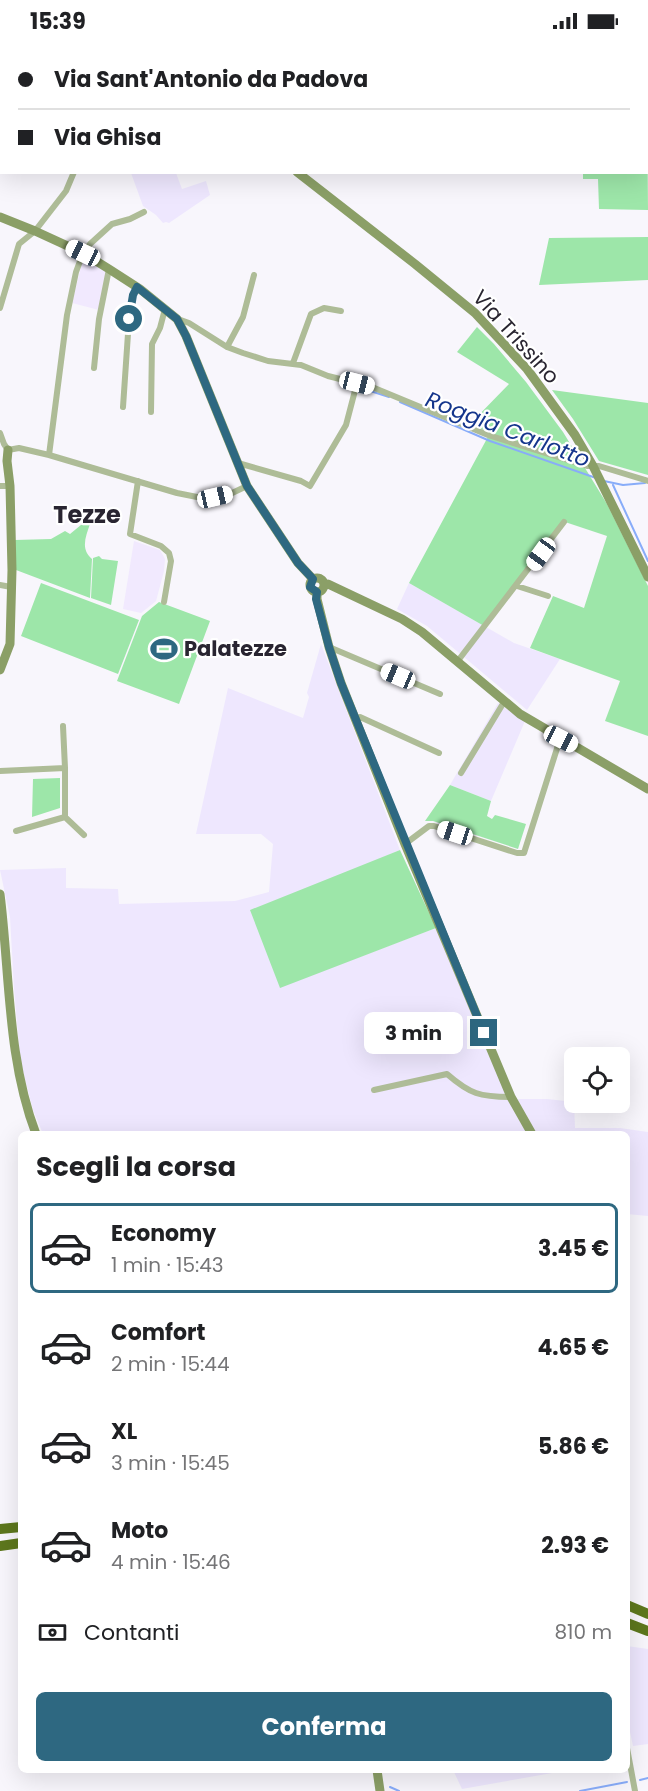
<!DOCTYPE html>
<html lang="it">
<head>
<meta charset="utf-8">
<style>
  body { margin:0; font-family:Poppins,sans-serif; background:#f6f6f6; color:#202124; height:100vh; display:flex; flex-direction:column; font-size:22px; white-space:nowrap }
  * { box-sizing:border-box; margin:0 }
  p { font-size:20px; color:#757577 }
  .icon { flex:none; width:33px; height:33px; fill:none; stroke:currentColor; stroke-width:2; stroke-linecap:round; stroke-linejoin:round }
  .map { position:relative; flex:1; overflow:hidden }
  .details { position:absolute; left:18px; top:1089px; width:612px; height:642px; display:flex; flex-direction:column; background:#fff; border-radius:9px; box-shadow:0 6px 24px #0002 }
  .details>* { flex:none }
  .top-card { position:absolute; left:0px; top:0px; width:648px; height:132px; box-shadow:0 6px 24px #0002; display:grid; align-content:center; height:132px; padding:0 18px; background:#fff }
  .fabs { position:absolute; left:564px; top:1005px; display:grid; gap:12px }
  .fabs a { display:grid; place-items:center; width:66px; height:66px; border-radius:9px; background:#fff; box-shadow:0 6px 24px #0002; font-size:30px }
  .end { position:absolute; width:27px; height:27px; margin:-14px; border:8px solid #2e6881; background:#fff; box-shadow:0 0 0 3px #fff }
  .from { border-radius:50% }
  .bubble { position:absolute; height:42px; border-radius:9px; background:#fff; box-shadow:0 6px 24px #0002; font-size:20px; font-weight:700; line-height:42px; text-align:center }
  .car { position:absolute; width:18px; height:36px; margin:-18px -9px; border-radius:8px; box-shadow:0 0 4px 2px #0007; background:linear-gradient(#fff 24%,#345 0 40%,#fff 0 76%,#345 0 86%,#fff 0) }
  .top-card b { display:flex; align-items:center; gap:21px; height:57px; font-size:22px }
  .top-card b+b { border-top:2px solid #e0e0e0 }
  .top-card i { width:15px; height:15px; background:#202124 }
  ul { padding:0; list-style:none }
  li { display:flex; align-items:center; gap:18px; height:90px; margin:0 12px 9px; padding:0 6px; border:3px solid transparent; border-radius:9px }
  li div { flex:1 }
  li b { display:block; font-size:22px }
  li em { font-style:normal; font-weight:700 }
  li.selected { border-color:#2e6881 }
  li>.icon { width:54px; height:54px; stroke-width:1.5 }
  h2 { padding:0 18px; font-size:27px; line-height:72px }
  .pay { display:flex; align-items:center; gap:15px; height:66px; padding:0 18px; font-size:22px }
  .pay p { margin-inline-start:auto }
  .button { display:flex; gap:12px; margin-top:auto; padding:12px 18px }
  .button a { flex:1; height:69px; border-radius:9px; background:#2e6881; color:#fff; font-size:24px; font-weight:700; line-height:69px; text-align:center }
  .status { display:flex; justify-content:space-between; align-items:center; height:42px; padding:0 30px; background:#fff; direction:ltr }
  .status svg { height:16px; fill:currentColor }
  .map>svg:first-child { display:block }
  .built { fill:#eee7fe }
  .education { fill:#f1e9fe }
  .green { fill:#9de6a9 }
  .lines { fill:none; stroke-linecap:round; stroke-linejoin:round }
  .stream { stroke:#88acf9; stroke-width:2 }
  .street { stroke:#aebc97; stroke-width:6 }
  .secondary { stroke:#8b9f67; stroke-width:9 }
  .highway { stroke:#5d771d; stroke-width:10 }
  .route { stroke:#2e6881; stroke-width:8 }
  .labels { text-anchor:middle; stroke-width:4.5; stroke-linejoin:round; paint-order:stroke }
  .street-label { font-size:21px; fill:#292531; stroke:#fff }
  .poi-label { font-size:21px; font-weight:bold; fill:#292531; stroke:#fff; text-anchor:start }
  .water-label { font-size:22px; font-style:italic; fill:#15368c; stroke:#fff }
  .quarter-label { font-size:24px; font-weight:bold; fill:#292531; stroke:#fff }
</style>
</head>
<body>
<div class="status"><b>15:39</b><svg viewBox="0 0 49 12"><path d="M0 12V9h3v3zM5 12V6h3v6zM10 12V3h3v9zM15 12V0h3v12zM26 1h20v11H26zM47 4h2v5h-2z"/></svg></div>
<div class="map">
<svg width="648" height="1749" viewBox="0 0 648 1749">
  <rect width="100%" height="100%" fill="#f8f6fc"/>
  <!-- built -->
  <path class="built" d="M 131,131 L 176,131 L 182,147 L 206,139 L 210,153 L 169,181 L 166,180 L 163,181 L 156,173 L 143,164 Z
    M 409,541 L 514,601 L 560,617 L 527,668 L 427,584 L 397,567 Z
    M 321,602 L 400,808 L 286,856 L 251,868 L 280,945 L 436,886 L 488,1012 L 529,1092 L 43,1092 L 33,1068 L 20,1018 L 14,946 L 10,875 L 0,828 L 66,826 L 66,846 L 118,847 L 119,862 L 235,859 L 269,850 L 273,802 L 261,792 L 196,792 L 228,646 L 303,676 L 309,655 L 307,651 Z
    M 498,661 L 525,679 L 491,759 L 450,743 Z
    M 517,1057 L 547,1057 L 574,1060 L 575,1086 L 620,1086 L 648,1090 L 648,1174 L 627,1172 L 627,1092 L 537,1092 Z
    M 627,1604 L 648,1607 L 648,1702 L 633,1704 L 627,1676 Z
    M 453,1728 L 569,1728 L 462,1747 Z"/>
  <!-- education -->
  <path class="education" d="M 83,217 L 107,230 L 99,268 L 72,261 Z
    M 134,499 L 160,508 L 165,517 L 164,529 L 156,559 L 141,571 L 123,567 Z"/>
  <!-- green -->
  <path class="green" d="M 647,48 L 648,168 L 599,167 L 598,137 L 583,137 L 583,131 L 646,130 Z
    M 648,195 L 648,238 L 539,243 L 549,196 Z
    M 477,285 L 494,302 L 526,340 L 563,390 L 607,462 L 648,544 L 648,694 L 605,679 L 620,639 L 530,606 L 553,554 L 584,566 L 607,494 L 565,480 L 484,584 L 409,541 L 490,391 L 470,382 L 509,342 L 457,310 Z
    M 552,348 L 648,361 L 648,433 L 599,419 L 573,377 Z
    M 87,478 L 90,482 C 86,494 80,507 92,517 L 90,556 L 16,528 L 15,498 L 51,497 L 65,489 L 70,492 Z
    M 99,514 L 102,517 L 118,519 L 111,563 L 91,556 L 93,516 Z
    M 41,541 L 139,578 L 118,632 L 21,594 Z
    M 159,560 L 210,579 L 179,662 L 117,639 L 142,574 Z
    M 60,736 L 60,766 L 32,775 L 33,737 Z
    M 450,743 L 491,759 L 487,774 L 492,777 L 495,773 L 526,782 L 518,807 L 433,779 L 425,779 Z
    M 400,808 L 436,886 L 280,946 L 250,868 Z"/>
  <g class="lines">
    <!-- stream -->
    <path class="stream" d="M 0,116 L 2,117
      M 37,130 L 37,131
      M 361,346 L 389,355
      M 400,360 L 490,399 L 596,436
      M 604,439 L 623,443 L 645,441
      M 613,443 L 648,519
      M 640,1738 L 648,1736
      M 390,1745 L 399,1749
      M 580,1749 L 627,1740"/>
    <!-- street -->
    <path class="street" d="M 0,20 L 2,22
      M 0,266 L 19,202 L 35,189 L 66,149 L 74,130
      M 178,277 L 189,281 L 227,305 L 243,311 L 268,319 L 301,323 L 328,334 L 372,345 L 488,393 L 587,424 L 599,424 L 648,439
      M 227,305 L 243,275 L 254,233
      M 293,321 L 311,272 L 324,266 L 341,269
      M 94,326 L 99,277 L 109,227
      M 123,365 L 129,277 L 133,253 L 137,245
      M 151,370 L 152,302 L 160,286 L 165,267
      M 0,391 L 4,402 L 8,408 L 19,406 L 49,413 L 177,451 L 197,455 L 215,455 L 230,452 L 247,444
      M 49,413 L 67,273 L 76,230 L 83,211 L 90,202 L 112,182 L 130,177 L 144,170
      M 238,421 L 301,439 L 310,444 L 346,383 L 357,341
      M 138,439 L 130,492 L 161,504 L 169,511 L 171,519 L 164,560
      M 0,444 L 10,444
      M 0,543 L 11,545
      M 517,544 L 548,554
      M 329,605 L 440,652
      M 457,620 L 564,480
      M 355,677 L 360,675 L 439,711
      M 65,726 L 65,775 L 84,793
      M 0,729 L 65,726 L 63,684
      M 461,731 L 504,660
      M 16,789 L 65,775
      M 405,802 L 429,784 L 434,784 L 517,811 L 524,811 L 560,697
      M 374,1048 L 447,1032 C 470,1052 480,1055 511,1055
      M 627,1706 L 635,1749"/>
    <!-- secondary -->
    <path class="secondary" d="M 124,0 L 126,2
      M 297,130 L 415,222 L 475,271 L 527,327 L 575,393 L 593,424 L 648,535
      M 0,175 L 35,189 L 83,211 L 109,227 L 140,247 L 177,277 L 186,294 L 247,444 L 298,521 L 313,537
      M310 543a7 7 0 1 1 14 0a7 7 0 1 1-14 0Z
      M 324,543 L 328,542 L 402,577 L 422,590 L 520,672 L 648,747
      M 317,550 L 317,557 L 329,605 L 341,641 L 405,802 L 511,1055 L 532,1092
      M 0,628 L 10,602 L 12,528 L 10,444 L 7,419 L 8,408
      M 0,852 C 10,932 7,1016 36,1092
      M 377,1728 L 380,1749"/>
    <!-- highway -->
    <path class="highway" d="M 0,1487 L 21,1485
      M 0,1504 L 21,1501
      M 627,1563 L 648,1572
      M 627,1581 L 648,1589"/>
  </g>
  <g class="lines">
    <!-- route -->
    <path class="route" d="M 129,277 L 133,253 L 137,245 L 177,277 L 186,294 L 247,444 L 298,521 L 313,537 L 310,545 L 317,550 L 316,557 L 329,605 L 341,641 L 484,991"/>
  </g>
  <!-- icons -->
  <defs>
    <symbol id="stadium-bare" viewBox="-9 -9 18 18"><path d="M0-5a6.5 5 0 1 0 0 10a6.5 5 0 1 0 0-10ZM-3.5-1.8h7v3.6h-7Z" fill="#2e6881" stroke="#fff" stroke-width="2.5" paint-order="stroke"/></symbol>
  </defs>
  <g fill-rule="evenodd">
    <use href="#stadium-bare" x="145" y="588" width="38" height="38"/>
  </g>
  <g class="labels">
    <!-- street labels -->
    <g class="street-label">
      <text transform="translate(516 295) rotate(48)" y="7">Via Trissino</text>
    </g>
    <!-- poi labels -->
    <g class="poi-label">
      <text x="184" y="614">Palatezze</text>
    </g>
    <!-- water labels -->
    <g class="water-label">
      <text transform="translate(508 387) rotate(21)" y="8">Roggia Carlotto</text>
    </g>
    <!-- quarter labels -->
    <g class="quarter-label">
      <text x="87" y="481">Tezze</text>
    </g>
  </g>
</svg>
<div class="fabs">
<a><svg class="icon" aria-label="locate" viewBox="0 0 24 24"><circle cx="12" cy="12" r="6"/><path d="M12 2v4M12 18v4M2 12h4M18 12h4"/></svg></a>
</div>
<i class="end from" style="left:129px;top:277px"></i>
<i class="end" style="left:484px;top:991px"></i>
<div class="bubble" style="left:364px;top:970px;width:99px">3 min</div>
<i class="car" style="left:83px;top:211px;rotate:295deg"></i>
<i class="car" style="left:357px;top:341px;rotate:104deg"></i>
<i class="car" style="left:215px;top:455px;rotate:77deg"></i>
<i class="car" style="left:541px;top:512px;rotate:216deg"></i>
<i class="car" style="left:398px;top:634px;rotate:293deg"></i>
<i class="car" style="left:561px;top:697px;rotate:117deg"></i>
<i class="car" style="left:455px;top:791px;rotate:288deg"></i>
<div class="top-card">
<b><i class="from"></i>Via Sant'Antonio da Padova</b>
<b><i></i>Via Ghisa</b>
</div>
<section class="details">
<h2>Scegli la corsa</h2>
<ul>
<li class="selected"><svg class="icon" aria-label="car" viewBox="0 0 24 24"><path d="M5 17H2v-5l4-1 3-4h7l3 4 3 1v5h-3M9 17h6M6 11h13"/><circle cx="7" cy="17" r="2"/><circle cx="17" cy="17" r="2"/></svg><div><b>Economy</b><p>1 min · 15:43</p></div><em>3.45 €</em></li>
<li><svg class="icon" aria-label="car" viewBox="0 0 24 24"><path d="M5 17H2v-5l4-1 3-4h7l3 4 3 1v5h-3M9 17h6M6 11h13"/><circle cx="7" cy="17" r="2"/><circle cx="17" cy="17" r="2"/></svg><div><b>Comfort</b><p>2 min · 15:44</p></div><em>4.65 €</em></li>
<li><svg class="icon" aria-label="car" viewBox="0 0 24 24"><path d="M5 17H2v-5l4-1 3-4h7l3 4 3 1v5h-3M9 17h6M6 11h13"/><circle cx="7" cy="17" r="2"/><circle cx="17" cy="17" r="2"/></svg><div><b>XL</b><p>3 min · 15:45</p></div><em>5.86 €</em></li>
<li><svg class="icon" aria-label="car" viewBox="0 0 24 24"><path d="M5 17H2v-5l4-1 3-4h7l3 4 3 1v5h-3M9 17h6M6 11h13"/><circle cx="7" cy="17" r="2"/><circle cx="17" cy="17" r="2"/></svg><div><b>Moto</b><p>4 min · 15:46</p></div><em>2.93 €</em></li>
</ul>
<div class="pay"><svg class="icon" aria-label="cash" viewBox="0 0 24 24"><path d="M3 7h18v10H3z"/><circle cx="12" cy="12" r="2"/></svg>Contanti<p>810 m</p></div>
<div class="button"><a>Conferma</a></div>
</section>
</div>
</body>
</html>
